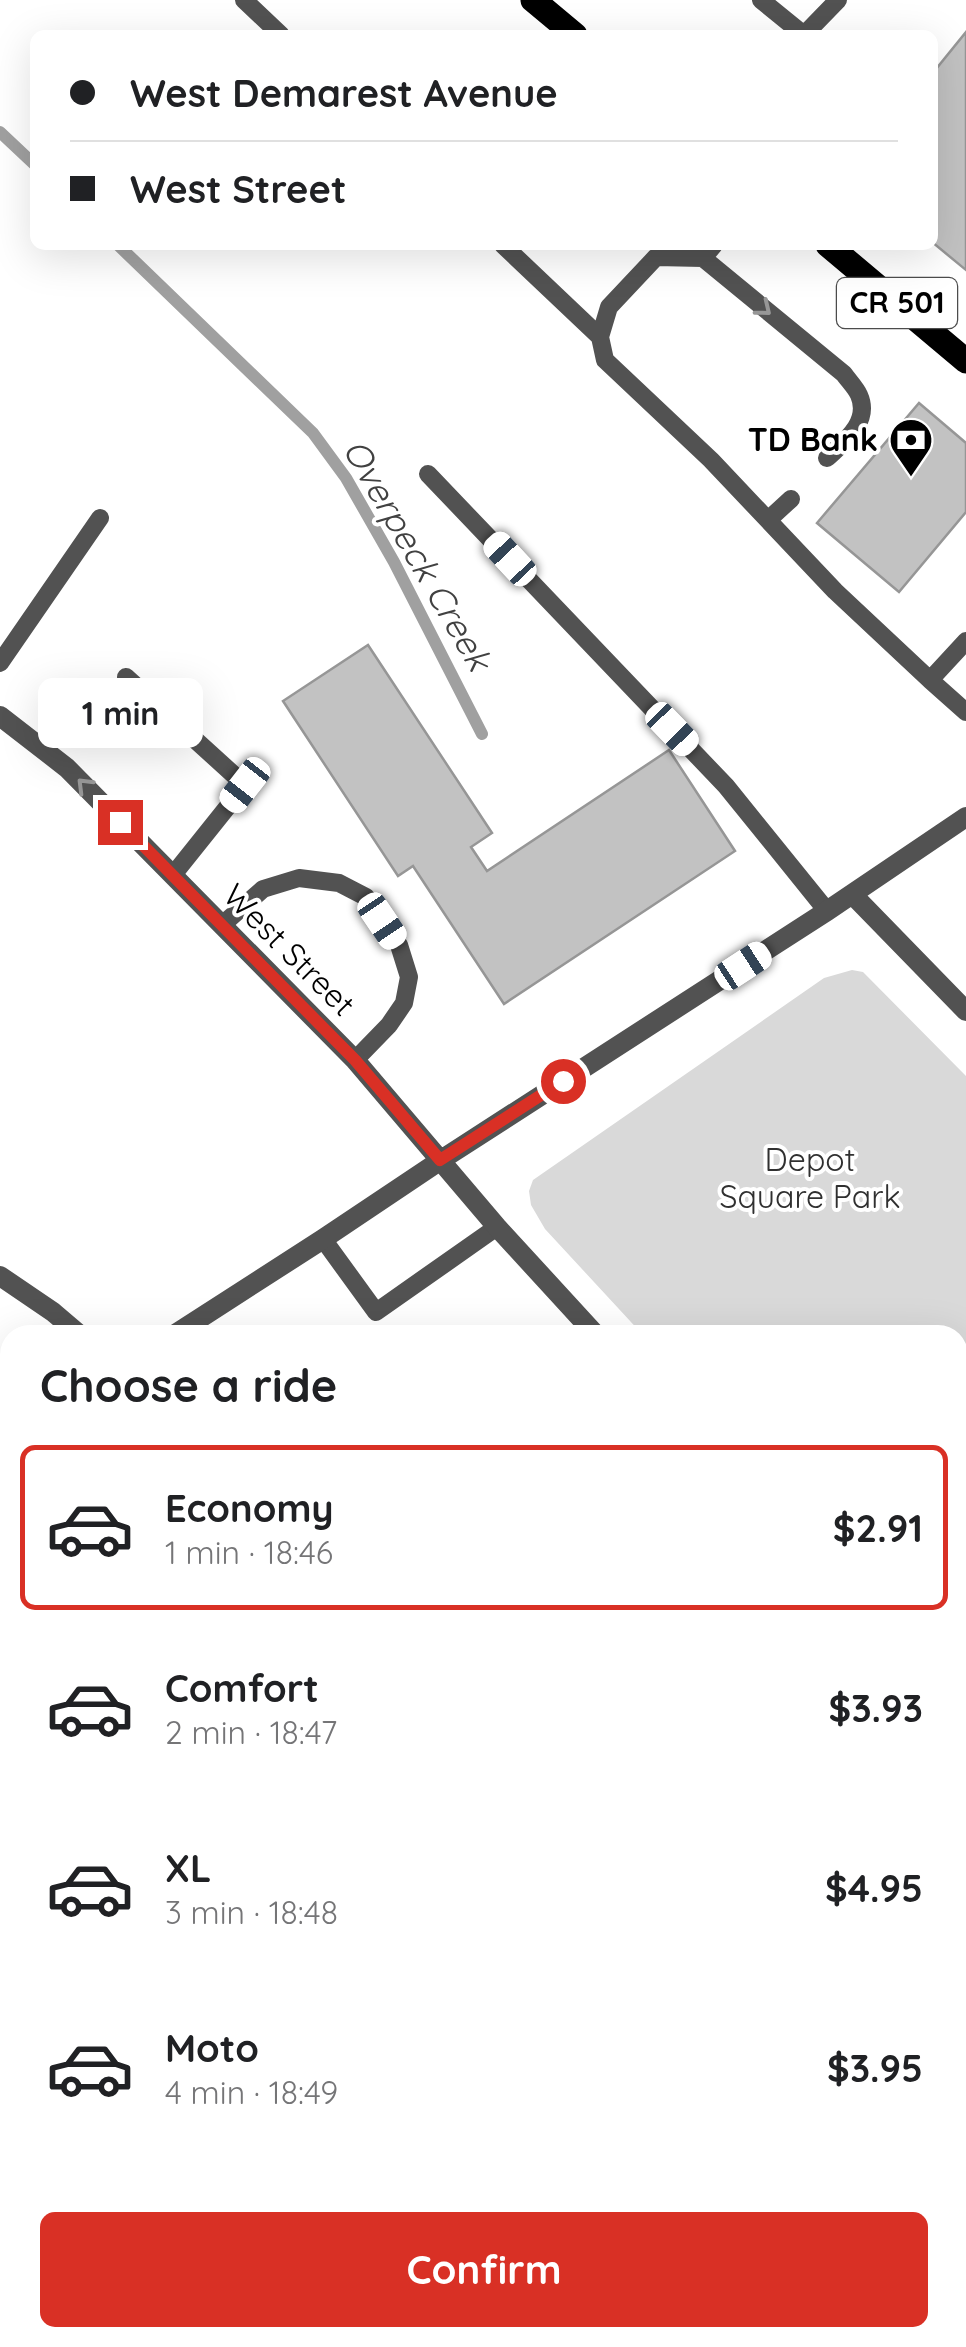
<!DOCTYPE html>
<html lang="en">
<head>
<meta charset="utf-8">
<style>
  body { margin:0; font-family:Quicksand,sans-serif; background:#f2f2f2; color:#202124; height:100vh; display:flex; flex-direction:column; font-size:38px; white-space:nowrap }
  * { box-sizing:border-box; margin:0 }
  p { font-size:32px; color:#757577 }
  .icon { flex:none; width:55px; height:55px; fill:none; stroke:currentColor; stroke-width:2; stroke-linecap:round; stroke-linejoin:round }
  .map { position:relative; flex:1; overflow:hidden }
  .sheet { position:absolute; left:0px; top:1325px; width:968px; height:1022px; display:flex; flex-direction:column; background:#fff; border-radius:30px 30px 0 0; box-shadow:0 10px 40px #0002 }
  .sheet>* { flex:none }
  .hud { position:absolute; left:30px; top:30px; width:908px; height:220px; border-radius:15px; box-shadow:0 10px 40px #0002; display:grid; align-content:center; height:220px; padding:0 40px; background:#fff }
  .end { position:absolute; width:45px; height:45px; margin:-22px; border:12px solid #d93025; background:#fff; box-shadow:0 0 0 5px #fff }
  .from { border-radius:50% }
  .bubble { position:absolute; height:70px; border-radius:15px; background:#fff; box-shadow:0 10px 40px #0002; font-size:32px; font-weight:800; line-height:70px; text-align:center }
  .car { position:absolute; width:30px; height:60px; margin:-30px -15px; border-radius:12px; box-shadow:0 0 8px 2px #0007; background:linear-gradient(#fff 24%,#345 0 40%,#fff 0 76%,#345 0 86%,#fff 0) }
  .hud b { display:flex; align-items:center; gap:35px; height:95px; font-size:38px }
  .hud b+b { border-top:2px solid #e0e0e0 }
  .hud i { width:25px; height:25px; background:#202124 }
  ul { padding:0; list-style:none }
  li { display:flex; align-items:center; gap:30px; height:165px; margin:0 20px 15px; padding:0 20px; border:5px solid transparent; border-radius:15px }
  li div { flex:1 }
  li b { display:block; font-size:38px }
  li em { font-style:normal; font-weight:800 }
  li.active { border-color:#d93025 }
  li>.icon { width:90px; height:90px; stroke-width:1.5 }
  h2 { padding:0 40px; font-size:45px; line-height:120px }
  .button { display:flex; gap:20px; margin-top:auto; padding:20px 40px }
  .button a { flex:1; height:115px; border-radius:15px; background:#d93025; color:#fff; font-size:40px; font-weight:800; line-height:115px; text-align:center }
  .map>svg:first-child { display:block }
  .green { fill:#d9d9d9 }
  .lines { fill:none; stroke-linecap:round; stroke-linejoin:round }
  .stream { stroke:#a0a0a0; stroke-width:12 }
  .building { fill:#c2c2c2; stroke:#969696; stroke-width:2.5 }
  .lane { stroke:#525252; stroke-width:18 }
  .street { stroke:#525252; stroke-width:20 }
  .primary { stroke:#000; stroke-width:25 }
  .oneway { stroke:#979797 }
  .route { stroke:#d93025; stroke-width:12 }
  .labels { text-anchor:middle; stroke-width:8; stroke-linejoin:round; paint-order:stroke }
  .shield { fill:#fff; stroke:#4c4c4c; stroke-width:2.5 }
  .shield-label { font-size:30px; font-weight:bold; fill:#000 }
  .poi-label { font-size:32px; font-weight:bold; fill:#000; stroke:#fff; text-anchor:end }
  .street-label { font-size:32px; fill:#000; stroke:#fff }
  .park-label { font-size:32px; fill:#303030; stroke:#fff }
  .water-label { font-size:35px; font-style:italic; fill:#414141; stroke:#fff }
</style>
</head>
<body>
<div class="map">
<svg width="966" height="2347" viewBox="0 0 966 2347">
  <rect width="100%" height="100%" fill="#fff"/>
  <!-- green -->
  <path class="green" d="M 852,970 L 863,972 L 966,1076 L 966,1686 L 958,1676 L 958,1335 L 643,1335 L 545,1229 L 531,1205 L 529,1191 L 533,1180 L 824,978 Z"/>
  <g class="lines">
    <!-- stream -->
    <path class="stream" d="M 0,132 L 35,165
      M 118,245 L 313,433 L 346,478 L 394,562 L 482,734"/>
  </g>
  <!-- building -->
  <path class="building" d="M 966,32 L 966,270 L 932,242 L 932,74 Z
    M 919,403 L 966,443 L 966,512 L 899,592 L 817,523 Z
    M 368,645 L 492,833 L 471,847 L 487,871 L 669,750 L 735,851 L 504,1004 L 413,866 L 398,876 L 283,701 Z
    M 958,2136 L 966,2146 L 966,2347 L 750,2347 L 744,2338 L 958,2338 Z"/>
  <g class="lines">
    <!-- lane -->
    <path class="lane" d="M 244,0 L 281,35
      M 761,0 L 804,35
      M 804,35 L 838,0
      M 503,245 L 600,337
      M 714,245 L 703,258 L 844,374 C 848,380 856,388 859,395 C 871,422 844,442 827,458
      M 703,258 L 656,257 L 609,307 L 600,337 L 605,360 L 711,460 L 835,591 L 930,680 L 966,641
      M 428,474 L 726,786 L 827,911
      M 768,520 L 791,499
      M 0,663 L 100,518
      M 126,677 L 245,785 L 173,875
      M 930,680 L 966,712
      M 222,925 L 263,889 L 299,878 L 339,883 L 366,897 L 399,945 L 409,977 L 404,1003 L 389,1025 L 355,1060
      M 323,1239 L 376,1312 L 497,1227
      M 344,2347 L 358,2338"/>
    <!-- street -->
    <path class="street" d="M 0,716 L 67,768 L 355,1060 L 497,1227 L 596,1335
      M 852,894 L 966,1011
      M 0,1276 L 53,1312 L 80,1335
      M 174,1335 L 323,1239 L 441,1160 L 827,911 L 966,817
      M 0,1450 L 10,1444
      M 0,1584 L 10,1599
      M 958,1733 L 966,1743
      M 958,1978 L 966,1971
      M 0,2122 L 10,2115
      M 515,2338 L 522,2347"/>
    <!-- primary -->
    <path class="primary" d="M 533,0 L 575,35
      M 828,245 L 966,361"/>
  </g>
  <!-- one-way arrows -->
  <defs><path id="oneway-chevron" d="M-2-3.5L2.5 0L-2 3.5" fill="none" stroke-width="1.6" stroke-linecap="round" stroke-linejoin="round" transform="scale(2.5)"/></defs>
  <g class="oneway">
    <use href="#oneway-chevron" transform="translate(764 309) rotate(39)"/>
    <use href="#oneway-chevron" transform="translate(84 785) rotate(-135)"/>
  </g>
  <g class="lines">
    <!-- route -->
    <path class="route" d="M 120,822 L 355,1060 L 440,1160 L 563,1081"/>
  </g>
  <!-- icons -->
  <defs>
    <symbol id="bank-pin" viewBox="-11 -11 22 30"><path d="M0 17L-7.5 6A9.5 9.5 0 1 1 7.5 6Z" fill="#000" stroke="#fff"/><path d="M-6-4H6V4H-6ZM0-2.3a2.3 2.3 0 1 0 0 4.6a2.3 2.3 0 1 0 0-4.6Z" fill="#fff"/></symbol>
  </defs>
  <g fill-rule="evenodd">
    <use href="#bank-pin" x="886" y="415" width="50" height="68"/>
  </g>
  <g class="labels">
    <!-- shield labels -->
    <rect class="shield" x="837" y="278" width="120" height="50" rx="8"/>
    <g class="shield-label">
      <text x="897" y="313">CR 501</text>
    </g>
    <!-- poi labels -->
    <g class="poi-label">
      <text x="878" y="451">TD Bank</text>
    </g>
    <!-- street labels -->
    <g class="street-label">
      <text transform="translate(289 950) rotate(45)" y="11">West Street</text>
    </g>
    <!-- park labels -->
    <g class="park-label">
      <text x="810" y="1171">Depot<tspan x="810" dy="37">Square Park</tspan></text>
    </g>
    <!-- water labels -->
    <g class="water-label">
      <text transform="translate(417 555) rotate(60)" y="12">Overpeck Creek</text>
    </g>
  </g>
</svg>
<i class="end from" style="left:563px;top:1081px"></i>
<i class="end" style="left:120px;top:822px"></i>
<div class="bubble" style="left:38px;top:678px;width:165px">1 min</div>
<i class="car" style="left:510px;top:559px;rotate:317deg"></i>
<i class="car" style="left:672px;top:729px;rotate:136deg"></i>
<i class="car" style="left:245px;top:785px;rotate:218deg"></i>
<i class="car" style="left:382px;top:921px;rotate:146deg"></i>
<i class="car" style="left:743px;top:966px;rotate:57deg"></i>
<div class="hud">
<b><i class="from"></i>West Demarest Avenue</b>
<b><i></i>West Street</b>
</div>
<section class="sheet">
<h2>Choose a ride</h2>
<ul>
<li class="active"><svg class="icon" aria-label="car" viewBox="0 0 24 24"><path d="M5 17H2v-5l4-1 3-4h7l3 4 3 1v5h-3M9 17h6M6 11h13"/><circle cx="7" cy="17" r="2"/><circle cx="17" cy="17" r="2"/></svg><div><b>Economy</b><p>1 min · 18:46</p></div><em>$2.91</em></li>
<li><svg class="icon" aria-label="car" viewBox="0 0 24 24"><path d="M5 17H2v-5l4-1 3-4h7l3 4 3 1v5h-3M9 17h6M6 11h13"/><circle cx="7" cy="17" r="2"/><circle cx="17" cy="17" r="2"/></svg><div><b>Comfort</b><p>2 min · 18:47</p></div><em>$3.93</em></li>
<li><svg class="icon" aria-label="car" viewBox="0 0 24 24"><path d="M5 17H2v-5l4-1 3-4h7l3 4 3 1v5h-3M9 17h6M6 11h13"/><circle cx="7" cy="17" r="2"/><circle cx="17" cy="17" r="2"/></svg><div><b>XL</b><p>3 min · 18:48</p></div><em>$4.95</em></li>
<li><svg class="icon" aria-label="car" viewBox="0 0 24 24"><path d="M5 17H2v-5l4-1 3-4h7l3 4 3 1v5h-3M9 17h6M6 11h13"/><circle cx="7" cy="17" r="2"/><circle cx="17" cy="17" r="2"/></svg><div><b>Moto</b><p>4 min · 18:49</p></div><em>$3.95</em></li>
</ul>
<div class="button"><a>Confirm</a></div>
</section>
</div>
</body>
</html>
